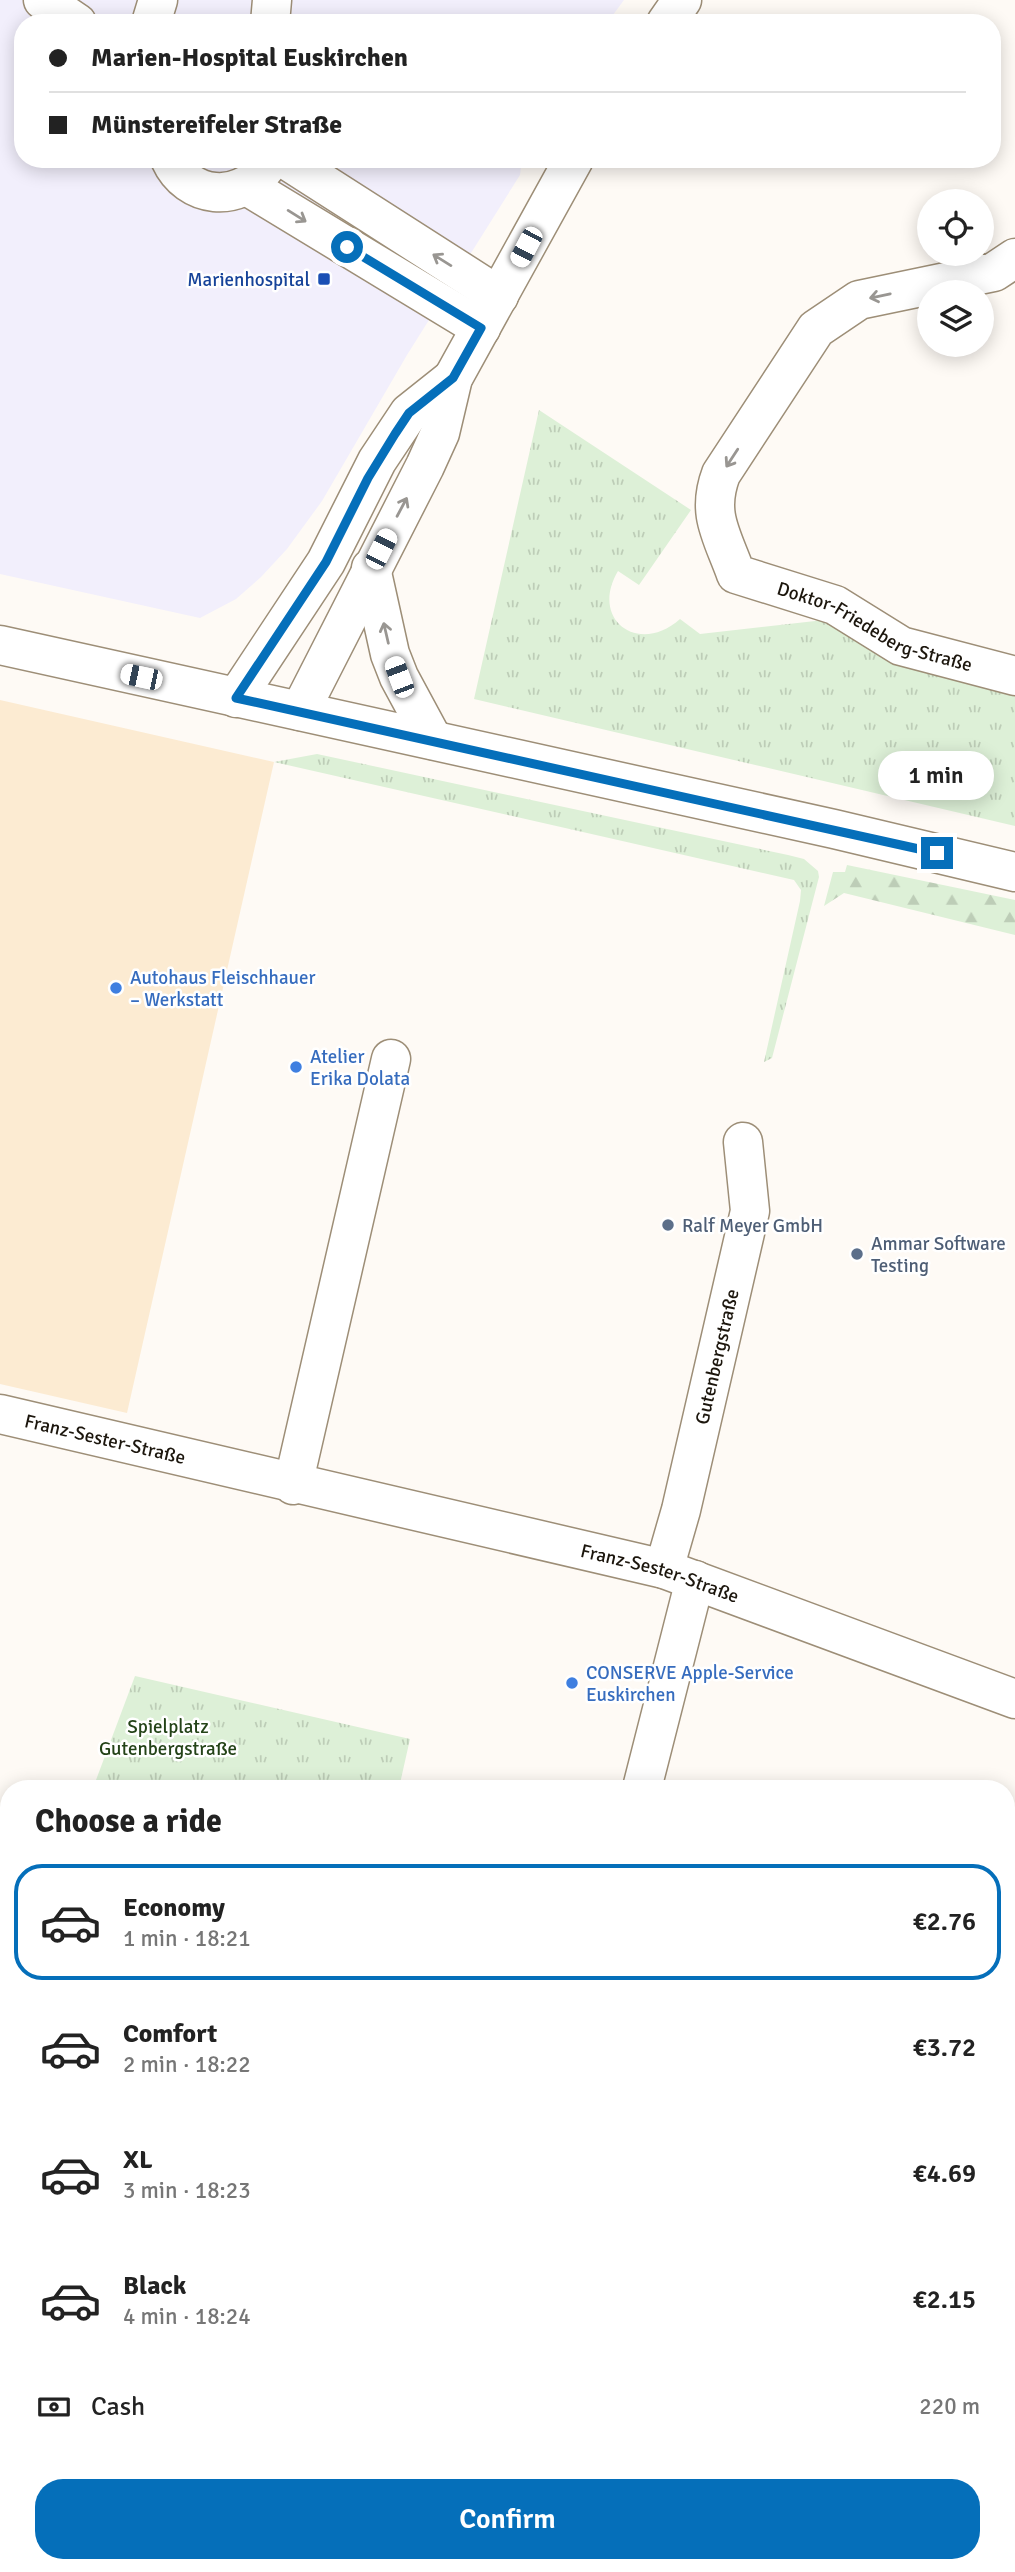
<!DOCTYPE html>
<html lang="en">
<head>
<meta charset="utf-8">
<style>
  body { margin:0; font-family:Signika,sans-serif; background:#f6f6f6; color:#222; height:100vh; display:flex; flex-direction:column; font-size:26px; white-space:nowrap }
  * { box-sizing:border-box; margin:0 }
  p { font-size:23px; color:#767676 }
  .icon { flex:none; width:38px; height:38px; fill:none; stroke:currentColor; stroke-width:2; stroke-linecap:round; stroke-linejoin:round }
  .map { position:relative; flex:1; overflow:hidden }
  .drawer { position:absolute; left:0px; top:1780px; width:1015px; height:793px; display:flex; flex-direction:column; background:#fff; border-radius:28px 28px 0 0; box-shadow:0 4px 18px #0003 }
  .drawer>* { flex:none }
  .hud { position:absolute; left:14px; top:14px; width:987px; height:154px; border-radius:28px; box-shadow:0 4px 18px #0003; display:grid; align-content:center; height:154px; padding:0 35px; background:#fff }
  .controls { position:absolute; left:917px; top:189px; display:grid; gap:14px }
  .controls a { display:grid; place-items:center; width:77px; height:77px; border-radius:50%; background:#fff; box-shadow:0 4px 18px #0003; font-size:35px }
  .end { position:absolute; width:32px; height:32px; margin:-16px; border:9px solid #056fba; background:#fff; box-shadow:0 0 0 4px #fff }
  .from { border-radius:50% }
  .bubble { position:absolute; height:49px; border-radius:24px; background:#fff; box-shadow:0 4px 18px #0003; font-size:23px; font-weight:600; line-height:49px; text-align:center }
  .car { position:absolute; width:21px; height:42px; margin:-21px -10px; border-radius:9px; box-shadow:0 0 5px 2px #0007; background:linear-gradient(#fff 24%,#345 0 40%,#fff 0 76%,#345 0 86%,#fff 0) }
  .hud b { display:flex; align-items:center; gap:24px; height:66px; font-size:26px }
  .hud b+b { border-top:2px solid #e0e0e0 }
  .hud i { width:18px; height:18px; background:#222 }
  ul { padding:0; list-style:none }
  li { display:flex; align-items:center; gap:21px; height:116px; margin:0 14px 10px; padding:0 21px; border:4px solid transparent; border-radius:28px }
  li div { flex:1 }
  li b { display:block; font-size:26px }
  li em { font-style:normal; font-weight:600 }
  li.on { border-color:#056fba }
  li>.icon { width:63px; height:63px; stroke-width:1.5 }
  h2 { padding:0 35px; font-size:32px; line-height:84px }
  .pay { display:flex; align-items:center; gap:18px; height:77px; padding:0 35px; font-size:26px }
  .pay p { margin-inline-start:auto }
  .cta { display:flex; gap:14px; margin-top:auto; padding:14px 35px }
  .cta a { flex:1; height:80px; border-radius:28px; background:#056fba; color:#fff; font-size:28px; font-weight:600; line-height:80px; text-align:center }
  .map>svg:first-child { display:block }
  .built { fill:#fcebd2 }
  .medical { fill:#f2effc }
  .grass { fill:url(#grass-tufts) }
  .forest { fill:url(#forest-firs) }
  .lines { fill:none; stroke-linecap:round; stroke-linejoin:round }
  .minor-casing { stroke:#9d8e77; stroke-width:41 }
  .minor { stroke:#fff; stroke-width:38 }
  .oneway { stroke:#999692 }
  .route { stroke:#056fba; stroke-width:9 }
  .transit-dot { fill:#1a4fb4; stroke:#fff; stroke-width:2.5 }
  .shop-dot { fill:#3f7fe0; stroke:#fff; stroke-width:2.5 }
  .service-dot { fill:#5c6f8a; stroke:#fff; stroke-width:2.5 }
  .labels { text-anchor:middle; stroke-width:5; stroke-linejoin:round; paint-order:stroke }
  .transit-label { font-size:19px; fill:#164399; stroke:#fff; text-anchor:end }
  .street-label { font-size:19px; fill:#1c160d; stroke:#fff }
  .shop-label { font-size:19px; fill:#366cbe; stroke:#fff; text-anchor:start }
  .service-label { font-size:19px; fill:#4e5e75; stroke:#fff; text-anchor:start }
  .park-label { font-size:19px; fill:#244318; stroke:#fff }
</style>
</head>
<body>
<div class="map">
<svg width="1015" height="2572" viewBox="0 0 1015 2572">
  <defs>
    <pattern id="grass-tufts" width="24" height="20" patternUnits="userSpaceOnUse" patternTransform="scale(1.75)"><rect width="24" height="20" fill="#ddf0d7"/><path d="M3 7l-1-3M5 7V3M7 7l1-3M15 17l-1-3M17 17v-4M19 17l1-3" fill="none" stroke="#bdcdb7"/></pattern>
    <pattern id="forest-firs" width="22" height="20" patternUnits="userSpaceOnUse" patternTransform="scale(1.75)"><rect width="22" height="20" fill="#ddf0d7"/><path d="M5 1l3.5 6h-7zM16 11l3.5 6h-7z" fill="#bdcdb7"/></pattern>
  </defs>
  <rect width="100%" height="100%" fill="#fefaf5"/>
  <!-- built -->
  <path class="built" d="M 0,700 L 274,762 L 127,1413 L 0,1384 Z"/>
  <!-- medical -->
  <path class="medical" d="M 0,0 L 624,0 L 607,23 L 23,23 L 23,159 L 522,159 L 520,175 L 407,355 L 322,501 L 287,549 L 261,577 L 236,599 L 200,618 L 0,574 Z"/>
  <!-- grass -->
  <path class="grass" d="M 539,410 L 691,510 L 639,585 L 618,571 C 589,620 639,656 680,619 L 700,634 L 824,620 L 893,660 L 1015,693 L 1015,826 L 474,699 Z
    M 317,754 L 788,855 L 804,859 L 818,871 L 819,877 L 772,1058 L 764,1062 L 800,901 L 801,890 L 794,880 L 274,762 Z
    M 135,1676 L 410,1739 L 399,1788 L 93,1788 Z
    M 0,2378 L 9,2382 L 9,2560 L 0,2557 Z
    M 17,2564 L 468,2564 L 477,2572 L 36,2572 Z"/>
  <!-- forest -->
  <path class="forest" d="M 847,865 L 1015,900 L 1015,935 L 844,893 L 824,906 L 833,872 L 845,872 Z"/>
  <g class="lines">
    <defs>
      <g id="minor">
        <path d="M 43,0 L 77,23"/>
        <path d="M 151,23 L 158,0"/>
        <path d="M 270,23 L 272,0"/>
        <path d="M 666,23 L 682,0"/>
        <path d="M 170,159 C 188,199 239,204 265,168"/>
        <path d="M 285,159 L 499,296"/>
        <path d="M 247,186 L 481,328"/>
        <path id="s1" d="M 1015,258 L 994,272 L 859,300 L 816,329 L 721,474 C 706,514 722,535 736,574 L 835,605 L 901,646 L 1015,676"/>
        <path d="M 371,568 L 390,654 L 399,677 L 433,740"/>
        <path d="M 0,645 L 834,829 L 1015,872"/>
        <path d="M 236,698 L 326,562 L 377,461 L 409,413 L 453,378"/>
        <path d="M 300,711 L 425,466 L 440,433 L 453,378 L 574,159"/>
        <path id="s2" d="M 0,1414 L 664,1569 L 1015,1699"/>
        <path d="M 293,1485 L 391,1059"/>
        <path id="s3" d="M 664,1569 L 681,1510 L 750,1211 L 743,1142"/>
        <path d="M 642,1788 L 695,1580"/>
        <path d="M 0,2033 L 9,2037"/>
        <path d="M 781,2564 L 791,2572"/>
        <path d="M 1003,2572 L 1015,2544"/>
      </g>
    </defs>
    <!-- minor casing -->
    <use href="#minor" class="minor-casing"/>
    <!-- minor -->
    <use href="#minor" class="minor"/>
  </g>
  <!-- one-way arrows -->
  <defs><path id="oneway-shaft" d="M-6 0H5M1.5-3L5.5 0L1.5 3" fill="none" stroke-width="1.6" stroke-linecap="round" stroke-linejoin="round" transform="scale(1.75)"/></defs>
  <g class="oneway">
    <use href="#oneway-shaft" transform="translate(297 216) rotate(32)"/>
    <use href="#oneway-shaft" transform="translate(442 260) rotate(-148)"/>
    <use href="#oneway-shaft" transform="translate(880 296) rotate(168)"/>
    <use href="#oneway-shaft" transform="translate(732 458) rotate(123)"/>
    <use href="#oneway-shaft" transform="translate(402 507) rotate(-62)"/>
    <use href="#oneway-shaft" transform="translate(386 633) rotate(-103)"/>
  </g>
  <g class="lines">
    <!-- route -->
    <path class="route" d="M 347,247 L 481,328 L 453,378 L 409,413 L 395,434 L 368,478 L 326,562 L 236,698 L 937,853"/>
  </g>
  <!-- markers -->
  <rect class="transit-dot" x="317" y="272" width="14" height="14" rx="3.5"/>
  <g class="shop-dot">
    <circle cx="116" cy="988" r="7"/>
    <circle cx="296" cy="1067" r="7"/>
    <circle cx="572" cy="1683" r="7"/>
  </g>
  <g class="service-dot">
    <circle cx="668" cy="1225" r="7"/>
    <circle cx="857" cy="1254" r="7"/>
  </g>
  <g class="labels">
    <!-- transit labels -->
    <g class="transit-label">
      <text x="310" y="286">Marienhospital</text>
    </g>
    <!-- street labels -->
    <g class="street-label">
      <text dy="7" stroke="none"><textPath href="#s1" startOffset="642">Doktor-Friedeberg-Straße</textPath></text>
      <text dy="7" stroke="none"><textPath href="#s3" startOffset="219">Gutenbergstraße</textPath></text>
      <text dy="7" stroke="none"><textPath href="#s2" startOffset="108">Franz-Sester-Straße</textPath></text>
      <text dy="7" stroke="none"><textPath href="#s2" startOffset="679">Franz-Sester-Straße</textPath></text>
    </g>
    <!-- shop labels -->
    <g class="shop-label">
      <text x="130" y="984">Autohaus Fleischhauer<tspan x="130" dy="22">– Werkstatt</tspan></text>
      <text x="310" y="1063">Atelier<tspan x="310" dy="22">Erika Dolata</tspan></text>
      <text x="586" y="1679">CONSERVE Apple-Service<tspan x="586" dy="22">Euskirchen</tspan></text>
    </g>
    <!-- service labels -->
    <g class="service-label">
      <text x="682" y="1232">Ralf Meyer GmbH</text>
      <text x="871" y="1250">Ammar Software<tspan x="871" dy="22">Testing</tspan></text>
    </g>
    <!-- park labels -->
    <g class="park-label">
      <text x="168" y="1733">Spielplatz<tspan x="168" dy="22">Gutenbergstraße</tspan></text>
    </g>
  </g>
</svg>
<div class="controls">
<a><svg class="icon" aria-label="locate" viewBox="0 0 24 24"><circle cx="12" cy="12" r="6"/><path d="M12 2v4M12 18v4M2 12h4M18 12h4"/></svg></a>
<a><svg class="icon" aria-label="layers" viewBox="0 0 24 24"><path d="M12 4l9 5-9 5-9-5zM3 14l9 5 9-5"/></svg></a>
</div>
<i class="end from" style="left:347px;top:247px"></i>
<i class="end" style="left:937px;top:853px"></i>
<div class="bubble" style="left:878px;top:751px;width:116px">1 min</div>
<i class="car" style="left:526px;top:247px;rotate:208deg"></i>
<i class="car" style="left:381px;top:549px;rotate:27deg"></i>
<i class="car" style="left:141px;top:677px;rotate:282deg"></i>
<i class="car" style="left:399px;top:677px;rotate:339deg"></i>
<div class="hud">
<b><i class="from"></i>Marien-Hospital Euskirchen</b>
<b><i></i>Münstereifeler Straße</b>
</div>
<section class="drawer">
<h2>Choose a ride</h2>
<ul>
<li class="on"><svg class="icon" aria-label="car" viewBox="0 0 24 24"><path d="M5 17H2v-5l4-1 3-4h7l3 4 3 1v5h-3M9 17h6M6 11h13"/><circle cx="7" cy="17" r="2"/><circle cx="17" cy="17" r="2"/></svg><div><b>Economy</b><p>1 min · 18:21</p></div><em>€2.76</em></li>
<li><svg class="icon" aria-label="car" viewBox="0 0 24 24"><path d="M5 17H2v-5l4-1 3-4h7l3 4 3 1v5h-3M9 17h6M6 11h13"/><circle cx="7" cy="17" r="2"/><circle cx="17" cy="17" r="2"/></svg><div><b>Comfort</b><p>2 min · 18:22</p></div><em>€3.72</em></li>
<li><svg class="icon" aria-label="car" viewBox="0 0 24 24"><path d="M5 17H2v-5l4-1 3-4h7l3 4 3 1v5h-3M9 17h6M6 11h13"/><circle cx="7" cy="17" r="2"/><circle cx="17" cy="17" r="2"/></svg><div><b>XL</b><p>3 min · 18:23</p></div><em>€4.69</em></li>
<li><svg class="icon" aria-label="car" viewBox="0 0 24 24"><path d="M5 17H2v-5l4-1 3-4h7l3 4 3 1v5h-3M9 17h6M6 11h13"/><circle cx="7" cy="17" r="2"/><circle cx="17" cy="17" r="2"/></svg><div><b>Black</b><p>4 min · 18:24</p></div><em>€2.15</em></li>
</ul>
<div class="pay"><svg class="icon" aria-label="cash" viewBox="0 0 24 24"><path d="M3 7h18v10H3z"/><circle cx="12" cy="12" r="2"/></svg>Cash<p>220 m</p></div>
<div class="cta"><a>Confirm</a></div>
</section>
</div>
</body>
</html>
